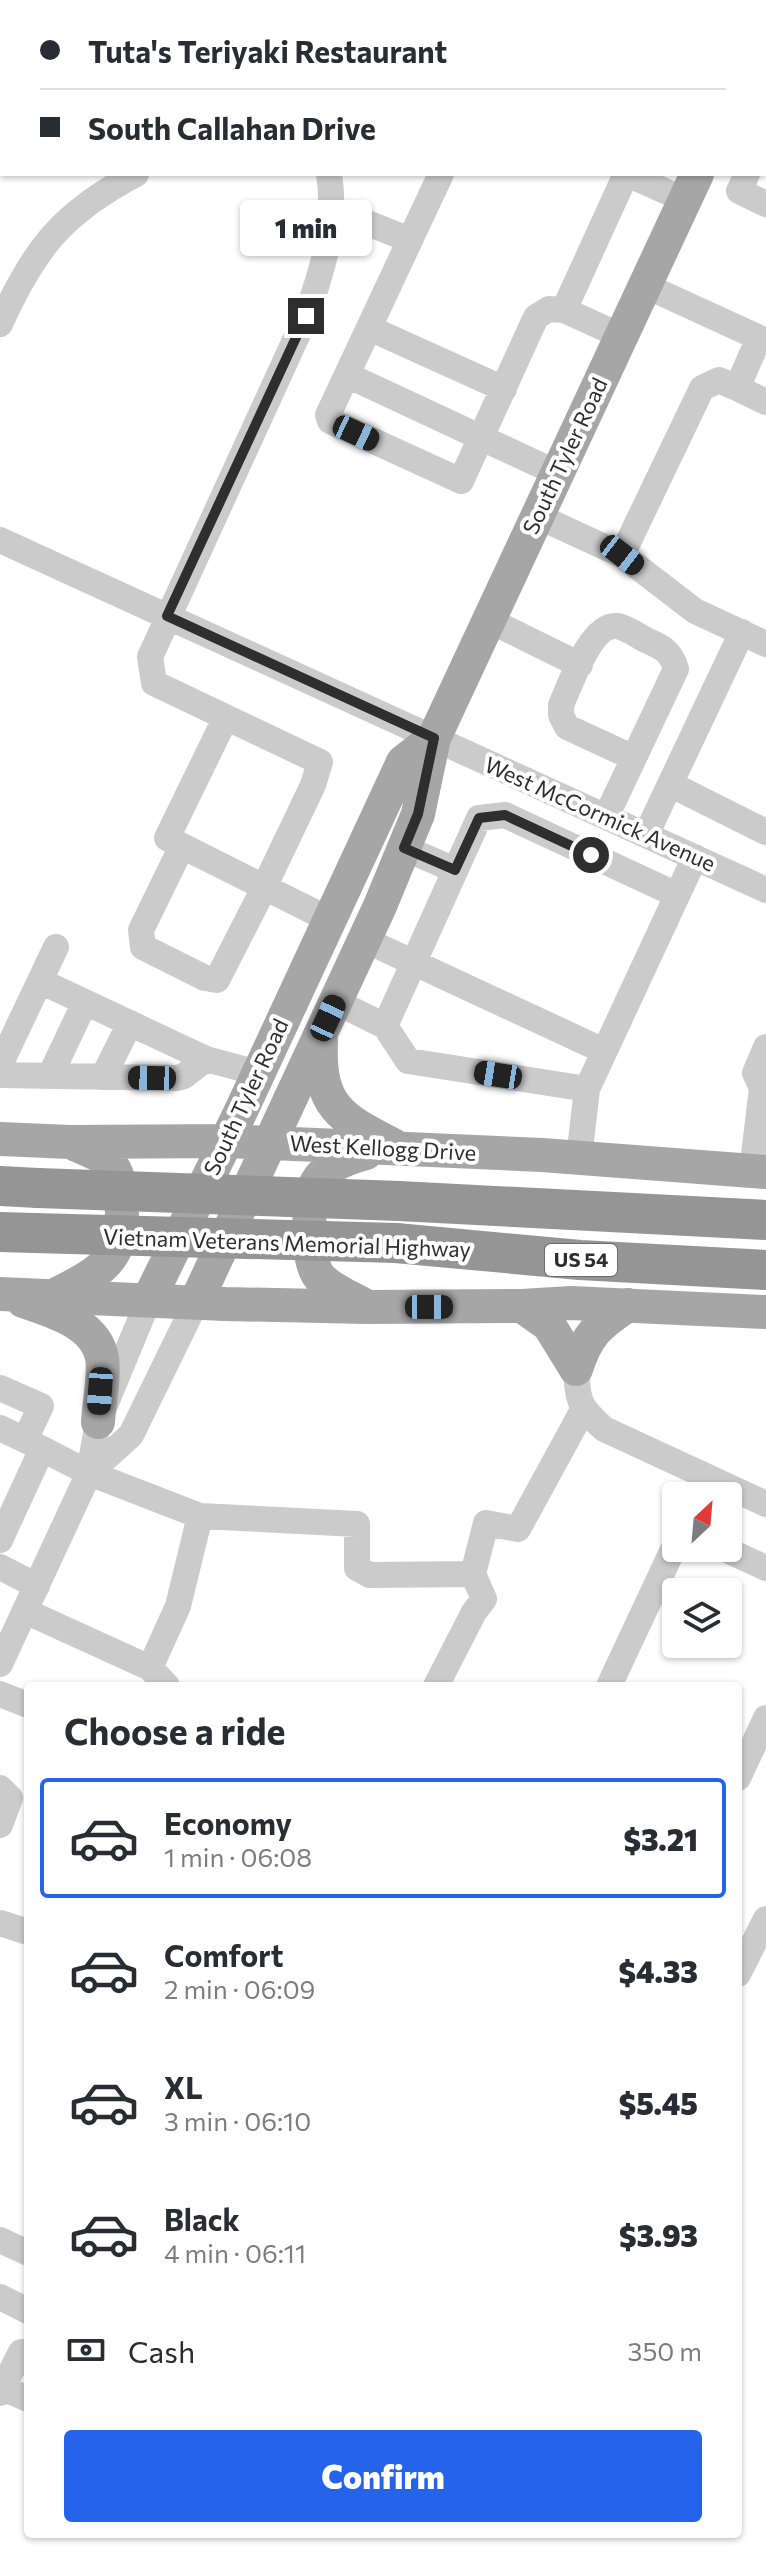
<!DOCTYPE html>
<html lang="en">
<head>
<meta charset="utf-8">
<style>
  body { margin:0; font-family:Commissioner,sans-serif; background:#f7f7f7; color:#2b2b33; height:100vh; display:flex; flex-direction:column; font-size:30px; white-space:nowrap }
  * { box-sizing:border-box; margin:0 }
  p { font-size:26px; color:#7c7c81 }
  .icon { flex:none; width:44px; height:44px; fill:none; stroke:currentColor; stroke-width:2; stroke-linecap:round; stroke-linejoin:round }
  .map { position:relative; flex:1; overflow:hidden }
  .panel { position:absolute; left:24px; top:1682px; width:718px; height:856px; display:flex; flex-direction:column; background:#fff; border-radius:8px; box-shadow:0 2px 6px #0004 }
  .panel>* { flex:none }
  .hud { position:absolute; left:0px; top:0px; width:766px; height:176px; box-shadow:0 2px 6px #0004; display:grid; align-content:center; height:176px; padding:0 40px; background:#fff }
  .needle { width:52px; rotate:26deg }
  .tools { position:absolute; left:662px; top:1482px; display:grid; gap:16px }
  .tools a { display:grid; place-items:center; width:80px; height:80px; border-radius:8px; background:#fff; box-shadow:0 2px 6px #0004; font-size:40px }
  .end { position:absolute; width:36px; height:36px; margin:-18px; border:10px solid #2e2e2e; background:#fff; box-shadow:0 0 0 4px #fff }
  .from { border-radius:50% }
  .bubble { position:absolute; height:56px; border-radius:8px; background:#fff; box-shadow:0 2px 6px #0004; font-size:26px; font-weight:800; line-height:56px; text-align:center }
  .car { position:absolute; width:24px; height:48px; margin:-24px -12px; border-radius:10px; box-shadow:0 0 6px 2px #0007; background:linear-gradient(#222 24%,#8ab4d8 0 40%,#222 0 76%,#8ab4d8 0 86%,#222 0) }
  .hud b { display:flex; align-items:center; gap:28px; height:76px; font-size:30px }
  .hud b+b { border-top:2px solid #e1e1e2 }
  .hud i { width:20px; height:20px; background:#2b2b33 }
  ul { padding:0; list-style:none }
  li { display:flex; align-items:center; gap:24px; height:120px; margin:0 16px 12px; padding:0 24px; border:4px solid transparent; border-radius:8px }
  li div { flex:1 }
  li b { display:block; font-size:30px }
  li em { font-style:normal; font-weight:800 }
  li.selected { border-color:#2563eb }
  li>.icon { width:72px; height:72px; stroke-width:1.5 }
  h2 { padding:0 40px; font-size:36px; line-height:96px }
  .pay { display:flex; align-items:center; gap:20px; height:88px; padding:0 40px; font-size:30px }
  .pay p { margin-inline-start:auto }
  .cta { display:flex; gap:16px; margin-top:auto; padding:16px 40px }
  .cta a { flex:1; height:92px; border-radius:8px; background:#2563eb; color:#fff; font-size:32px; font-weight:800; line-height:92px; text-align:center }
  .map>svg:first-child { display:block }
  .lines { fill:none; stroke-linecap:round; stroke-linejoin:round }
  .minor { stroke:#cbcbcb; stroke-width:26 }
  .major { stroke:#a6a6a6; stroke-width:34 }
  .highway { stroke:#959595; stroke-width:40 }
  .highway-bridge { stroke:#959595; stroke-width:40 }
  .route { stroke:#2e2e2e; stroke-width:10 }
  .labels { text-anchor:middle; stroke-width:8; stroke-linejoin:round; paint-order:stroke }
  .shield { fill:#fff; stroke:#6d6d6d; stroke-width:2 }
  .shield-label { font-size:20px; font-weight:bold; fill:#2e2e2e }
  .street-label { font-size:22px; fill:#2e2e2e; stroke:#fff }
</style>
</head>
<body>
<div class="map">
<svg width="766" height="2563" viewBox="0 0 766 2563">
  <rect width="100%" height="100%" fill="#fff"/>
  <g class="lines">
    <!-- minor -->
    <path class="minor" d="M 267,0 L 268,2
      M 541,2 L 545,0
      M 764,138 L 766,134
      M 329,174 C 337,223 323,270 306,316 L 150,657 L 154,683 L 320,762 L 313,785 L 270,875 L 264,888 L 217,980 L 205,978 L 143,947 L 141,930 L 182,846 L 330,920
      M 441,174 L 328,415 L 330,421 L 461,481 L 536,317 L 549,309 L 564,310 L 621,336
      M 627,174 L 685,200
      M 747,174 L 739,191 L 766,204
      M 331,217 L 365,222 L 410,240
      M 644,285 L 766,341
      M 564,310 L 626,174
      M 0,324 C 34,249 62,213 136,174
      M 369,328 L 504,389
      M 347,375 L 557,473
      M 737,388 L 766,402
      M 537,516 L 622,555 L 702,388 L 719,380 L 737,388 L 759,338
      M 0,540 L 766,890
      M 622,555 L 695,611 L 766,644
      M 489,620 L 580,665
      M 670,784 L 766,832
      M 606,817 L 676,669 C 671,651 662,647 646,640 C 638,636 626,627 617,626 C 591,623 570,685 561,705 L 561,715 L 567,727 L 634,758
      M 646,835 L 742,632
      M 182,846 L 167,838 L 225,719
      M 404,848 L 455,870
      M 365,940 L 604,1051
      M 40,981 L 206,1059
      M 336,1002 L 385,1026 L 479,818 L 505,815 L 677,895
      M 385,1026 L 408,1061 L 587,1089
      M 766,1047 L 755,1073 L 762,1088 L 766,1090
      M 0,1065 L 56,947
      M 0,1075 L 177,1078 L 184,1076 L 206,1059 L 258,1073
      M 50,1076 L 85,1002
      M 103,1077 L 130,1023
      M 579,1158 L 587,1089 L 695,857
      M 752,1171 L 762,1088
      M 576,1369 C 578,1403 579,1406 604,1429 L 766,1504
      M 0,1388 L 41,1406 L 25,1440 L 89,1473 L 200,1516 L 357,1524 L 357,1568 L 370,1575 L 473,1574 L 486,1523 L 518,1529 L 583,1410
      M 0,1428 L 25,1440
      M 89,1473 L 131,1435 L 196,1302
      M 0,1540 L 42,1449
      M 722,1548 L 766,1568
      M 0,1567 L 37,1586
      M 25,1611 L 150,1668 L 178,1606 L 200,1516
      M 0,1664 L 89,1473 L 98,1422 L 149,1299
      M 150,1668 L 167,1686
      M 436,1686 L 474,1612 L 484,1599 L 473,1574
      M 609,1686 L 676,1543
      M 0,1694 L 28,1705
      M 738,1778 L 766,1718
      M 0,1788 L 10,1798 L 0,1825
      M 0,1923 L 28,1932
      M 738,1974 L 766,1919
      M 0,2240 L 28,2253
      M 0,2297 L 28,2311
      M 3,2388 L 28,2399
      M 0,2393 L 21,2352"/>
    <!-- major -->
    <path class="major" d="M 764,31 L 766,27
      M 321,1041 C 318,1106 340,1118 393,1145
      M 0,1139 L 70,1142 L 226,1141 L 542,1155 L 766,1172
      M 0,1294 L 225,1304 L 367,1307 L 522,1306 L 571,1303 L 766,1312
      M 57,1294 C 106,1270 127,1255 121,1197 C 120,1182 117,1167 104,1158 C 94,1152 81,1147 70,1142
      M 149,1299 L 240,1113 L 403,762 L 434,738
      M 23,1301 C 52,1311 96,1323 102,1358 C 105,1377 99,1402 98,1422
      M 196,1302 L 380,906 L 418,814 L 434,738 L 697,174
      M 364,1305 C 350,1297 327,1288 318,1275 C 311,1264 311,1250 310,1239 C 307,1186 313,1167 366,1153
      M 522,1306 L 549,1325 L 576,1369
      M 576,1369 C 587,1334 598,1325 628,1305"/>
    <!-- highway -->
    <path class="highway" d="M 0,1186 L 38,1188
      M 399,1201 L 766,1220
      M 0,1232 L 34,1233
      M 396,1243 L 580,1260 L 766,1270"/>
    <!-- highway-bridge -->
    <path class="highway-bridge" d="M 38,1188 L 399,1201
      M 34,1233 L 396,1243"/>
  </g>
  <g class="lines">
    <!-- route -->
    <path class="route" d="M 306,316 L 167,616 L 434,738 L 418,814 L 404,848 L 455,870 L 479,818 L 505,815 L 591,855"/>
  </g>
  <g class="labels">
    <!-- shield labels -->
    <rect class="shield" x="545" y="1244" width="72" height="32" rx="6"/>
    <g class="shield-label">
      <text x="581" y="1267">US 54</text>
    </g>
    <!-- street labels -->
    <g class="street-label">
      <text transform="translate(565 456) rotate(-65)" y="8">South Tyler Road</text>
      <text transform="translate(600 814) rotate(24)" y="8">West McCormick Avenue</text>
      <text transform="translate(246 1097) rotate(-65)" y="8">South Tyler Road</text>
      <text transform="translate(383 1148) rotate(3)" y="8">West Kellogg Drive</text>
      <text transform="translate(287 1243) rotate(2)" y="8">Vietnam Veterans Memorial Highway</text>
    </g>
  </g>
</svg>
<div class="tools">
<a><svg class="needle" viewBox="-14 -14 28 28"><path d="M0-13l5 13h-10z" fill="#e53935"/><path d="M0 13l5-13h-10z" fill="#7c7c81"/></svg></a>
<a><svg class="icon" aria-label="layers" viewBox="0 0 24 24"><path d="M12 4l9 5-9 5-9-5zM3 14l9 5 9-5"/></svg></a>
</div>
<i class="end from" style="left:591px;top:855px"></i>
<i class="end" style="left:306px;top:316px"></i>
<div class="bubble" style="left:240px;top:200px;width:132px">1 min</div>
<i class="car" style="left:356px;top:433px;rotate:115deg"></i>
<i class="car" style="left:622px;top:555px;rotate:128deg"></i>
<i class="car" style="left:328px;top:1018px;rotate:25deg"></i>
<i class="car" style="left:498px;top:1075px;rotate:279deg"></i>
<i class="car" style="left:152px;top:1078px;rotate:271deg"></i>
<i class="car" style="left:429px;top:1307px;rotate:90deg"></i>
<i class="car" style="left:100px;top:1391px;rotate:184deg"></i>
<div class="hud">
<b><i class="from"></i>Tuta's Teriyaki Restaurant</b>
<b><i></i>South Callahan Drive</b>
</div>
<section class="panel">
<h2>Choose a ride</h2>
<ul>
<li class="selected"><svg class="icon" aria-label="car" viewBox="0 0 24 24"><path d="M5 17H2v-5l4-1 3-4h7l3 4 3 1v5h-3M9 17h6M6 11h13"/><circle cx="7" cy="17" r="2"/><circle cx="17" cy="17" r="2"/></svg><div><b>Economy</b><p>1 min · 06:08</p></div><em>$3.21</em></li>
<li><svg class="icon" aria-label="car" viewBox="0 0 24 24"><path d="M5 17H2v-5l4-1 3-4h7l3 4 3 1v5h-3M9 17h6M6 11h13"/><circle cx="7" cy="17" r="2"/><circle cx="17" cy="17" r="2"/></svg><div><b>Comfort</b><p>2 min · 06:09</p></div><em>$4.33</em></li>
<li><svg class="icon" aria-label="car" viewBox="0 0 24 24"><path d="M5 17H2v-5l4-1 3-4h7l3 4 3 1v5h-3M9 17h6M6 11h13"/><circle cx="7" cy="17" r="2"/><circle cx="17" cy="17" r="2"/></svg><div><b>XL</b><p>3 min · 06:10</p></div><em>$5.45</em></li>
<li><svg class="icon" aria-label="car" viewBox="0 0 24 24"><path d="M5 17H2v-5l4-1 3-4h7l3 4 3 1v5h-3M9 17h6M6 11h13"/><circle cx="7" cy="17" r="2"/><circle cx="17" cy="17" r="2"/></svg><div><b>Black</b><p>4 min · 06:11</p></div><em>$3.93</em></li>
</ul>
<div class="pay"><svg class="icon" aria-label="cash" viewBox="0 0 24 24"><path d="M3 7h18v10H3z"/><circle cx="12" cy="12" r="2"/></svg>Cash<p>350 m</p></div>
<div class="cta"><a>Confirm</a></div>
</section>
</div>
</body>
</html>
